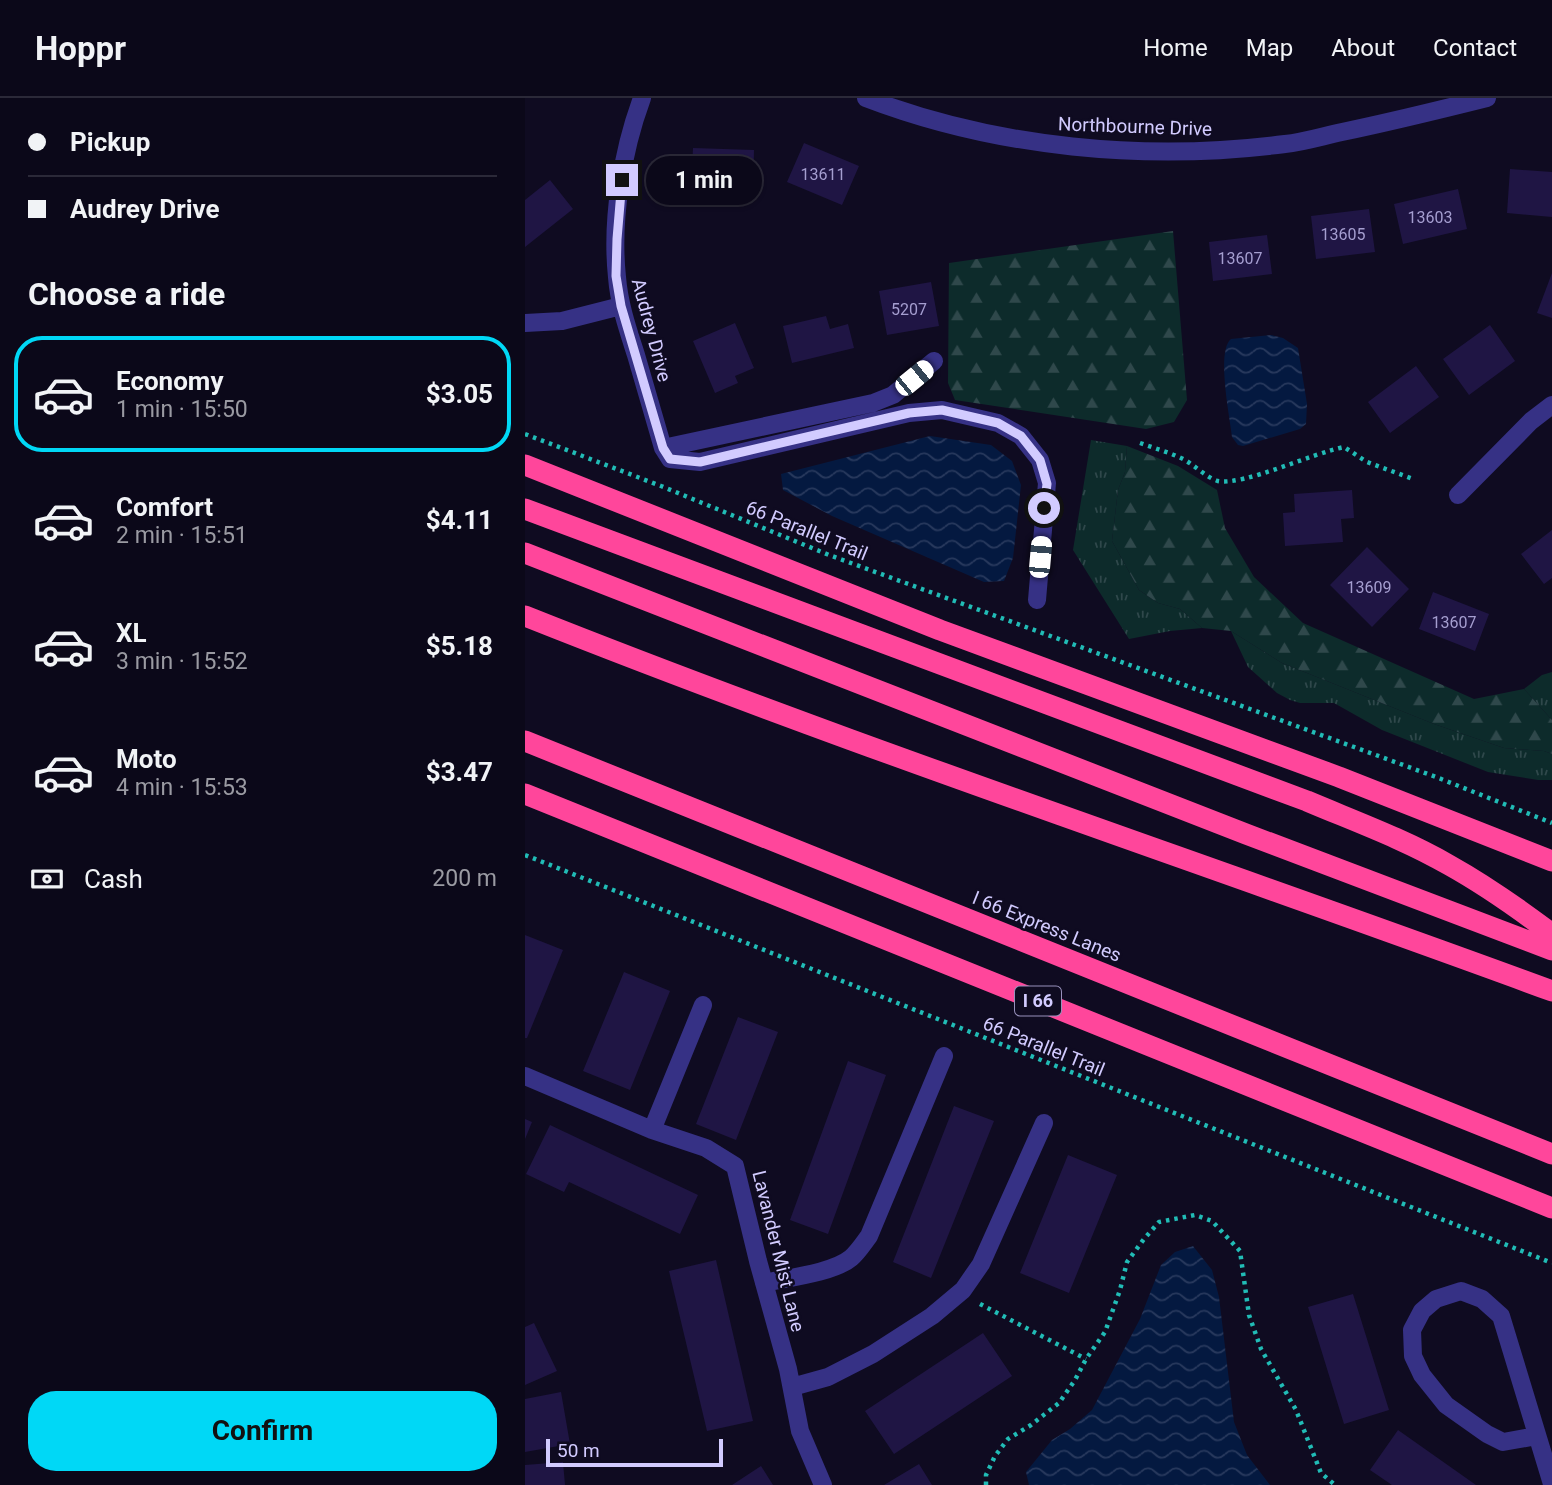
<!DOCTYPE html>
<html lang="en">
<head>
<meta charset="utf-8">
<style>
  body { margin:0; font-family:Roboto,sans-serif; background:#141122; color:#f1f3f6; height:100vh; display:flex; flex-direction:column; font-size:26px; white-space:nowrap }
  * { box-sizing:border-box; margin:0 }
  p { font-size:23px; color:#9a9aa2 }
  .icon { flex:none; width:38px; height:38px; fill:none; stroke:currentColor; stroke-width:2; stroke-linecap:round; stroke-linejoin:round }
  .map { position:relative; flex:1; overflow:hidden }
  .sheet { display:flex; flex-direction:column; background:#0b0819; width:525px }
  .sheet>* { flex:none }
  .guide { display:grid; align-content:center; height:154px; padding:0 28px; background:#0b0819 }
  .scale { position:absolute; left:21px; bottom:18px; width:177px; box-sizing:border-box; padding-left:7px; border:4px solid #d2cbff; border-top:0; font-size:19px; line-height:24px; white-space:nowrap; color:#d2cbff; -webkit-text-stroke:5px #0f0b21; paint-order:stroke }
  .end { position:absolute; width:32px; height:32px; margin:-16px; border:9px solid #d2cbff; background:#111; box-shadow:0 0 0 4px #111 }
  .from { border-radius:50% }
  .bubble { position:absolute; height:49px; border-radius:24px; background:#0b0819; box-shadow:0 2px 5px #0004,0 0 0 2px #2b2938; font-size:23px; font-weight:700; line-height:49px; text-align:center }
  .car { position:absolute; width:21px; height:42px; margin:-21px -10px; border-radius:9px; box-shadow:0 0 5px 2px #0007; background:linear-gradient(#fff 24%,#345 0 40%,#fff 0 76%,#345 0 86%,#fff 0) }
  .guide b { display:flex; align-items:center; gap:24px; height:66px; font-size:26px }
  .guide b+b { border-top:2px solid #2b2938 }
  .guide i { width:18px; height:18px; background:#f1f3f6 }
  ul { padding:0; list-style:none }
  li { display:flex; align-items:center; gap:21px; height:116px; margin:0 14px 10px; padding:0 14px; border:4px solid transparent; border-radius:28px }
  li div { flex:1 }
  li b { display:block; font-size:26px }
  li em { font-style:normal; font-weight:700 }
  li.current { border-color:#00d8f6 }
  li>.icon { width:63px; height:63px; stroke-width:1.5 }
  h2 { padding:0 28px; font-size:32px; line-height:84px }
  .pay { display:flex; align-items:center; gap:18px; height:77px; padding:0 28px; font-size:26px }
  .pay p { margin-inline-start:auto }
  .cta { display:flex; gap:14px; margin-top:auto; padding:14px 28px }
  .cta a { flex:1; height:80px; border-radius:28px; background:#00d8f6; color:#111; font-size:28px; font-weight:700; line-height:80px; text-align:center }
  header { display:flex; align-items:center; gap:42px; box-sizing:border-box; height:98px; padding:0 35px; background:#0b0819; border-bottom:2px solid #2b2938 }
  header strong { font-size:33px }
  nav { display:flex; gap:38px; margin-inline-start:auto; font-size:24px }
  main { display:flex; flex:1; min-height:0 }
  .map>svg:first-child { display:block }
  .grass { fill:url(#grass-tufts) }
  .forest { fill:url(#forest-firs) }
  .water { fill:url(#water-waves) }
  .building { fill:#1f1544 }
  .lines { fill:none; stroke-linecap:round; stroke-linejoin:round }
  .path { stroke:#21bcb6; stroke-width:4.5; stroke-dasharray:3.5 5; stroke-linecap:butt }
  .minor { stroke:#363185; stroke-width:18 }
  .highway { stroke:#ff469b; stroke-width:21 }
  .route { stroke:#d2cbff; stroke-width:9 }
  .labels { text-anchor:middle; stroke-width:5; stroke-linejoin:round; paint-order:stroke }
  .number-label { font-size:16px; fill:#a59ed0 }
  .shield { fill:#0f0b21; stroke:#9891bc; stroke-width:2 }
  .shield-label { font-size:18px; font-weight:bold; fill:#d2cbff }
  .street-label { font-size:19px; fill:#d2cbff; stroke:#0f0b21 }
</style>
</head>
<body>
<header>
<strong>Hoppr</strong>
<nav><a>Home</a><a>Map</a><a>About</a><a>Contact</a></nav>
</header>
<main>
<section class="sheet">
<div class="guide">
<b><i class="from"></i>Pickup</b>
<b><i></i>Audrey Drive</b>
</div>
<h2>Choose a ride</h2>
<ul>
<li class="current"><svg class="icon" aria-label="car" viewBox="0 0 24 24"><path d="M5 17H2v-5l4-1 3-4h7l3 4 3 1v5h-3M9 17h6M6 11h13"/><circle cx="7" cy="17" r="2"/><circle cx="17" cy="17" r="2"/></svg><div><b>Economy</b><p>1 min · 15:50</p></div><em>$3.05</em></li>
<li><svg class="icon" aria-label="car" viewBox="0 0 24 24"><path d="M5 17H2v-5l4-1 3-4h7l3 4 3 1v5h-3M9 17h6M6 11h13"/><circle cx="7" cy="17" r="2"/><circle cx="17" cy="17" r="2"/></svg><div><b>Comfort</b><p>2 min · 15:51</p></div><em>$4.11</em></li>
<li><svg class="icon" aria-label="car" viewBox="0 0 24 24"><path d="M5 17H2v-5l4-1 3-4h7l3 4 3 1v5h-3M9 17h6M6 11h13"/><circle cx="7" cy="17" r="2"/><circle cx="17" cy="17" r="2"/></svg><div><b>XL</b><p>3 min · 15:52</p></div><em>$5.18</em></li>
<li><svg class="icon" aria-label="car" viewBox="0 0 24 24"><path d="M5 17H2v-5l4-1 3-4h7l3 4 3 1v5h-3M9 17h6M6 11h13"/><circle cx="7" cy="17" r="2"/><circle cx="17" cy="17" r="2"/></svg><div><b>Moto</b><p>4 min · 15:53</p></div><em>$3.47</em></li>
</ul>
<div class="pay"><svg class="icon" aria-label="cash" viewBox="0 0 24 24"><path d="M3 7h18v10H3z"/><circle cx="12" cy="12" r="2"/></svg>Cash<p>200 m</p></div>
<div class="cta"><a>Confirm</a></div>
</section>
<div class="map">
<svg width="1027" height="1387" viewBox="0 0 1027 1387">
  <defs>
    <pattern id="grass-tufts" width="24" height="20" patternUnits="userSpaceOnUse" patternTransform="scale(1.75)"><rect width="24" height="20" fill="#0d2b2b"/><path d="M3 7l-1-3M5 7V3M7 7l1-3M15 17l-1-3M17 17v-4M19 17l1-3" fill="none" stroke="#2f484b"/></pattern>
    <pattern id="forest-firs" width="22" height="20" patternUnits="userSpaceOnUse" patternTransform="scale(1.75)"><rect width="22" height="20" fill="#0d2b2b"/><path d="M5 1l3.5 6h-7zM16 11l3.5 6h-7z" fill="#2f484b"/></pattern>
    <pattern id="water-waves" width="16" height="10" patternUnits="userSpaceOnUse" patternTransform="scale(1.75)"><rect width="16" height="10" fill="#041940"/><path d="M0 5q4-4 8 0t8 0" fill="none" stroke="#28395d"/></pattern>
  </defs>
  <rect width="100%" height="100%" fill="#0f0b21"/>
  <!-- grass -->
  <path class="grass" d="M 566,342 L 602,348 L 600,374 L 593,392 L 587,443 L 614,492 L 633,505 L 655,511 L 677,530 L 645,533 L 604,541 L 548,452 Z
    M 706,533 L 757,565 L 909,626 L 979,650 L 1019,653 L 1027,656 L 1027,682 L 1013,682 L 963,674 L 857,632 L 809,605 L 775,605 L 765,602 L 752,595 L 723,569 Z
    M 1027,574 L 1027,622 L 999,591 L 1017,577 Z"/>
  <!-- forest -->
  <path class="forest" d="M 648,133 L 662,302 L 649,324 L 621,331 L 430,302 L 423,285 L 424,165 Z
    M 602,348 L 653,368 L 692,392 L 700,430 L 729,479 L 778,525 L 949,601 L 999,591 L 1027,622 L 1027,656 L 1019,653 L 979,650 L 909,626 L 757,565 L 706,533 L 677,530 L 655,511 L 633,505 L 614,492 L 587,443 L 593,392 L 600,374 Z"/>
  <!-- water -->
  <path class="water" d="M 746,237 L 758,240 L 773,250 L 782,306 L 781,326 L 775,331 L 718,348 L 713,347 L 707,339 C 705,320 691,253 706,241 Z
    M 405,338 L 466,347 L 487,363 L 496,387 L 488,460 L 479,483 L 459,484 L 307,418 L 258,392 L 256,376 Z
    M 668,1148 L 687,1172 L 694,1199 L 709,1324 L 722,1357 L 745,1387 L 504,1387 L 501,1374 L 527,1342 L 545,1331 L 567,1312 L 615,1221 L 636,1167 L 650,1154 Z"/>
  <!-- building -->
  <path class="building" d="M 279,45 L 334,68 L 317,107 L 262,84 Z
    M 168,50 L 229,52 L 228,92 L 166,89 Z
    M 985,71 L 1027,74 L 1027,119 L 982,115 Z
    M 25,82 L 48,111 L 0,149 L 0,102 Z
    M 933,91 L 942,131 L 878,146 L 869,106 Z
    M 844,111 L 850,154 L 791,161 L 786,118 Z
    M 742,137 L 747,176 L 688,183 L 684,144 Z
    M 1027,175 L 1027,220 L 1012,215 Z
    M 406,184 L 414,228 L 362,237 L 354,193 Z
    M 301,218 L 305,231 L 323,226 L 329,250 L 267,265 L 258,228 Z
    M 210,225 L 229,270 L 210,278 L 213,285 L 190,295 L 168,243 Z
    M 965,227 L 990,263 L 944,297 L 918,261 Z
    M 891,268 L 914,299 L 865,335 L 843,304 Z
    M 827,392 L 829,420 L 816,421 L 818,444 L 760,448 L 758,415 L 770,414 L 769,396 Z
    M 1027,432 L 1027,480 L 1019,486 L 996,456 Z
    M 842,449 L 884,491 L 847,529 L 805,487 Z
    M 908,494 L 964,516 L 950,553 L 894,531 Z
    M 0,837 L 38,852 L 2,940 L 0,940 Z
    M 99,874 L 145,893 L 105,992 L 58,973 Z
    M 213,919 L 253,934 L 211,1042 L 171,1026 Z
    M 323,963 L 361,977 L 303,1136 L 265,1122 Z
    M 429,1008 L 469,1023 L 406,1180 L 368,1164 Z
    M 0,1021 L 7,1024 L 0,1041 Z
    M 25,1027 L 173,1097 L 155,1136 L 44,1084 L 39,1094 L 1,1076 Z
    M 543,1057 L 592,1077 L 544,1195 L 495,1175 Z
    M 191,1162 L 228,1323 L 182,1333 L 144,1173 Z
    M 828,1196 L 864,1312 L 819,1326 L 783,1209 Z
    M 9,1225 L 32,1273 L 0,1287 L 0,1229 Z
    M 458,1235 L 487,1278 L 369,1356 L 340,1313 Z
    M 36,1294 L 45,1346 L 0,1354 L 0,1301 Z
    M 873,1332 L 951,1387 L 867,1387 L 845,1372 Z
    M 38,1364 L 40,1387 L 0,1387 L 0,1367 Z
    M 394,1366 L 407,1387 L 359,1387 Z
    M 236,1368 L 248,1387 L 207,1387 Z"/>
  <g class="lines">
    <!-- path -->
    <path class="path" d="M 0,336 L 136,388 L 304,457 L 911,679 L 1027,725
      M 615,345 C 629,350 643,354 656,360 C 669,366 680,379 693,383 C 718,388 788,355 819,349 L 842,364 L 888,381
      M 0,757 L 1027,1165
      M 455,1206 L 561,1261
      M 461,1387 L 461,1377 L 470,1358 L 483,1341 L 506,1327 L 534,1305 L 550,1282 L 561,1261 L 580,1234 L 595,1192 L 602,1164 L 619,1141 L 634,1124 L 670,1117 L 687,1123 L 715,1153 L 724,1217 L 736,1251 L 771,1312 L 796,1375 L 810,1387"/>
    <!-- minor -->
    <path class="minor" d="M 117,0 C 97,54 86,122 92,179 C 94,206 103,232 111,257 C 120,288 129,319 138,350 L 145,361 L 175,364 L 384,315 L 417,312 L 473,325 L 496,338 L 515,362 L 522,385 L 512,502
      M 341,0 C 472,50 621,64 760,46 C 779,44 798,38 817,34 C 865,24 914,12 962,0
      M 0,225 L 37,223 L 96,208
      M 138,350 L 348,305 L 368,297 L 409,263
      M 933,397 L 1006,323 L 1027,307
      M 0,978 L 127,1032 L 181,1050 L 210,1068 L 233,1163 L 263,1271 L 275,1333 L 298,1387
      M 127,1032 L 178,907
      M 239,1185 C 262,1180 308,1175 326,1160 C 333,1154 338,1146 344,1138 L 419,958
      M 267,1289 L 303,1279 L 348,1256 L 407,1218 L 438,1192 L 456,1166 L 519,1025
      M 1012,1338 L 978,1344 L 962,1336 L 921,1307 L 897,1277 L 888,1258 L 887,1232 L 897,1213 L 911,1201 L 936,1193 L 957,1201 L 976,1218 L 1027,1386"/>
    <!-- highway -->
    <path class="highway" d="M 0,367 L 415,532 L 814,679 L 1027,763
      M 0,411 L 782,703 C 829,723 879,741 924,767 C 960,787 994,811 1027,836
      M 0,455 L 721,736 L 1027,852
      M 0,518 C 339,653 685,767 1027,893
      M 0,643 L 1027,1056
      M 0,696 L 1027,1110"/>
  </g>
  <g class="lines">
    <!-- route -->
    <path class="route" d="M 97,82 L 92,141 L 91,178 L 96,208 L 138,350 L 145,361 L 175,364 L 384,315 L 417,312 L 473,325 L 496,338 L 515,362 L 522,386 L 519,410"/>
  </g>
  <g class="labels">
    <!-- number labels -->
    <g class="number-label">
      <text x="298" y="82">13611</text>
      <text x="905" y="125">13603</text>
      <text x="818" y="142">13605</text>
      <text x="715" y="166">13607</text>
      <text x="384" y="217">5207</text>
      <text x="844" y="495">13609</text>
      <text x="929" y="530">13607</text>
    </g>
    <!-- shield labels -->
    <rect class="shield" x="490" y="888.5" width="46" height="29" rx="5"/>
    <g class="shield-label">
      <text x="513" y="909">I 66</text>
    </g>
    <!-- street labels -->
    <g class="street-label">
      <text transform="translate(610 28) rotate(2)" y="7">Northbourne Drive</text>
      <text transform="translate(127 232) rotate(75)" y="7">Audrey Drive</text>
      <text transform="translate(282 432) rotate(22)" y="7">66 Parallel Trail</text>
      <text transform="translate(522 828) rotate(22)" y="7">I 66 Express Lanes</text>
      <text transform="translate(519 948) rotate(22)" y="7">66 Parallel Trail</text>
      <text transform="translate(254 1153) rotate(76)" y="7">Lavander Mist Lane</text>
    </g>
  </g>
</svg>
<div class="scale">50 m</div>
<i class="end from" style="left:519px;top:410px"></i>
<i class="end" style="left:97px;top:82px"></i>
<div class="bubble" style="left:121px;top:58px;width:116px">1 min</div>
<i class="car" style="left:389px;top:280px;rotate:51deg"></i>
<i class="car" style="left:515px;top:459px;rotate:5deg"></i>
</div>
</main>
</body>
</html>
